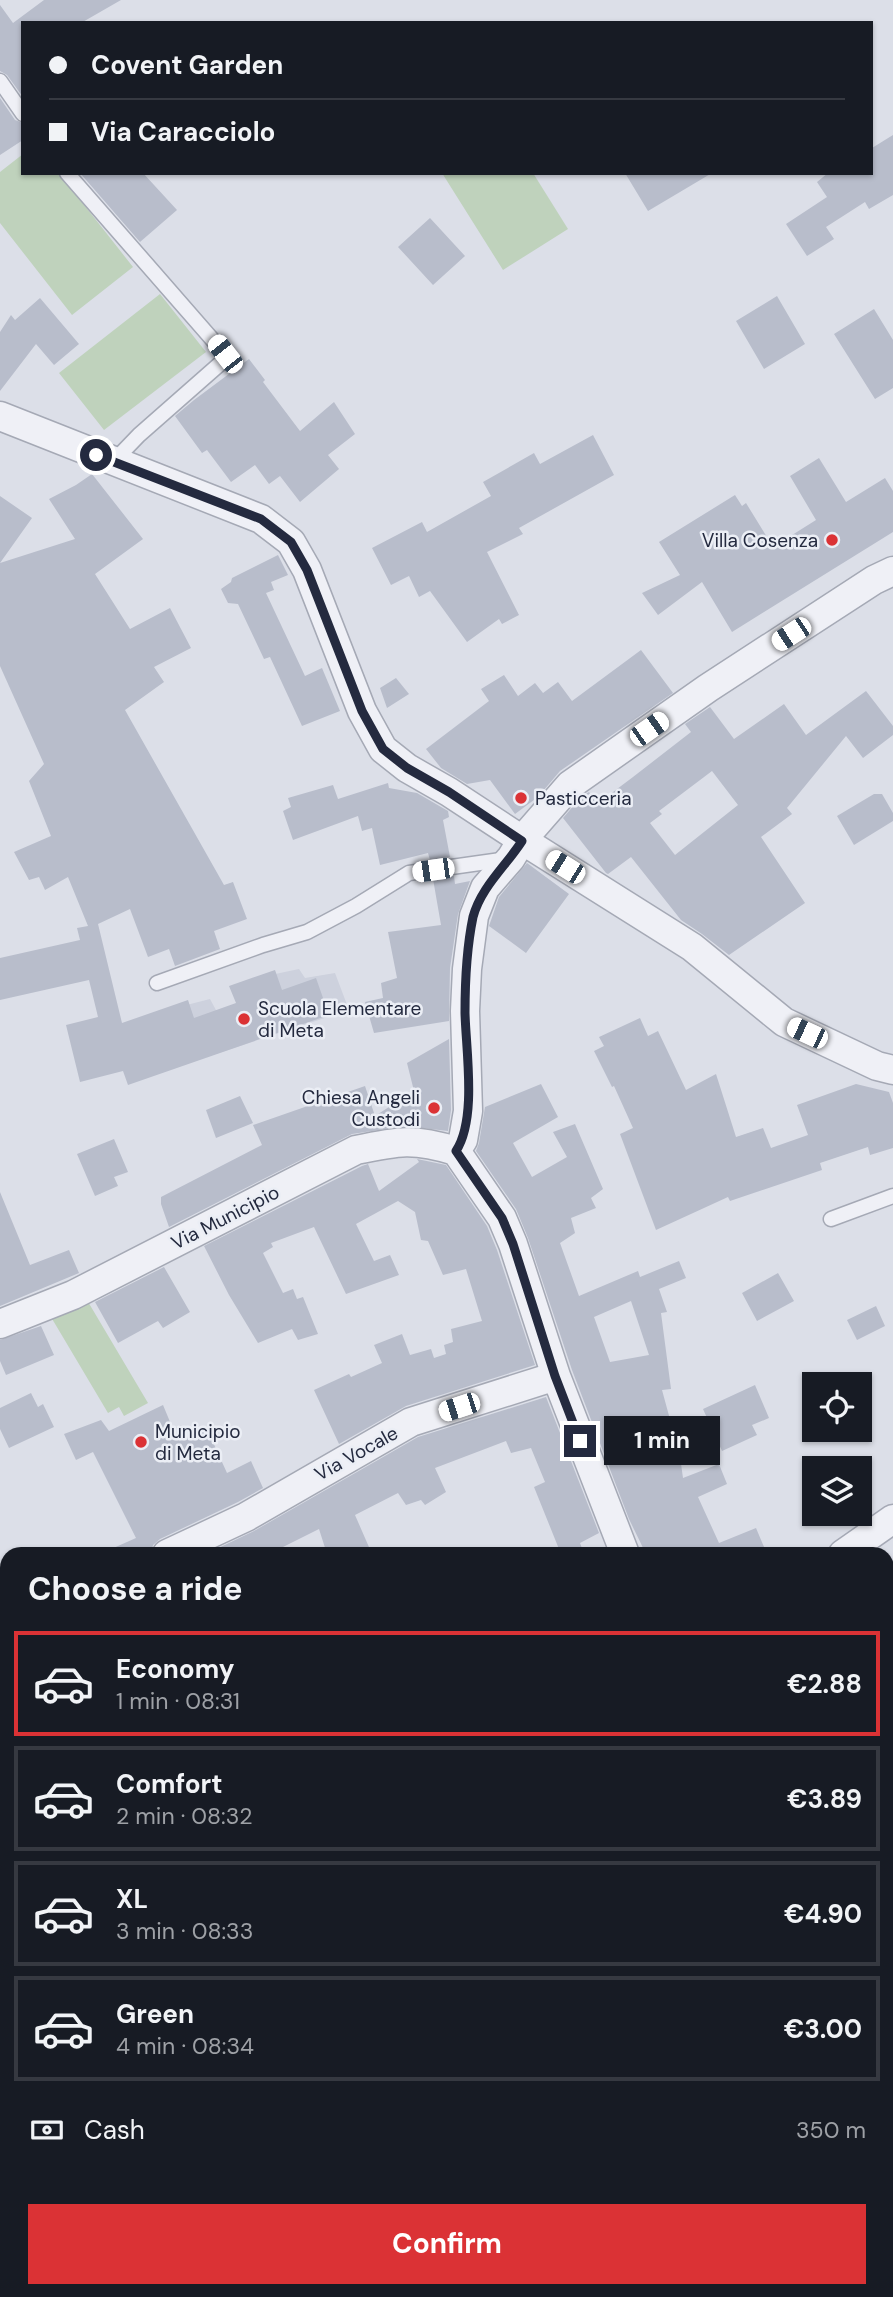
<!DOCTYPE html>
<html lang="en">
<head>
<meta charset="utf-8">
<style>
  body { margin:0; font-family:"DM Sans",sans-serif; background:#242831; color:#f1f3f6; height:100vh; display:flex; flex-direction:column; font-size:26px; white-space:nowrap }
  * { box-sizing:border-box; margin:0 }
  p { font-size:23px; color:#9ea1a6 }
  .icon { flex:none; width:38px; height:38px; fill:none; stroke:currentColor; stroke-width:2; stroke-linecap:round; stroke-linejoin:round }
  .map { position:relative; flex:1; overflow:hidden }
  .details { position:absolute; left:0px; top:1547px; width:894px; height:751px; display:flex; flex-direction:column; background:#171b24; border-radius:21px 21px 0 0; box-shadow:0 2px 5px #0004 }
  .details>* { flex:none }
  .hud { position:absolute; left:21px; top:21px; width:852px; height:154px; border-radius:0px; box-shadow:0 2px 5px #0004; display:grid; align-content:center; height:154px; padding:0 28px; background:#171b24 }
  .buttons { position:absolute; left:802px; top:1372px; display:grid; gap:14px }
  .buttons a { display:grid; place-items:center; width:70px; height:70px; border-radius:0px; background:#171b24; box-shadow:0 2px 5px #0004; font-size:35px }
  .end { position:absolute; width:32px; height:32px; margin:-16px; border:9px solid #242a3f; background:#fff; box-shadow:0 0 0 4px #fff }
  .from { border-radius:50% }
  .bubble { position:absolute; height:49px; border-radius:0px; background:#171b24; box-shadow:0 2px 5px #0004; font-size:23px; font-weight:700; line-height:49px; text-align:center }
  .car { position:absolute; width:21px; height:42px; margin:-21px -10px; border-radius:9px; box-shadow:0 0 5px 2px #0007; background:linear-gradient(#fff 24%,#345 0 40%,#fff 0 76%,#345 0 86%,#fff 0) }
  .hud b { display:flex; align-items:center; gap:24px; height:66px; font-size:26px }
  .hud b+b { border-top:2px solid #363941 }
  .hud i { width:18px; height:18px; background:#f1f3f6 }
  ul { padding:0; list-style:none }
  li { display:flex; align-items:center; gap:21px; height:105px; margin:0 14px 10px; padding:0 14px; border:4px solid #363941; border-radius:0px }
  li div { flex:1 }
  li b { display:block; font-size:26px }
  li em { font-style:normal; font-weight:700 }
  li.active { border-color:#db3235 }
  li>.icon { width:63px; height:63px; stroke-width:1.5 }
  h2 { padding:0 28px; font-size:32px; line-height:84px }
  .pay { display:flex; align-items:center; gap:18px; height:77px; padding:0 28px; font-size:26px }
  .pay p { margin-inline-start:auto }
  .primary-button { display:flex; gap:14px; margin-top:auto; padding:14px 28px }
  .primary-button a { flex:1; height:80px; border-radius:0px; background:#db3235; color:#fff; font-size:28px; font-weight:700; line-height:80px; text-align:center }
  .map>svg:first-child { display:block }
  .built { fill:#cdd1dd }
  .green { fill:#bfd2bc }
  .building { fill:#b8bdcb; fill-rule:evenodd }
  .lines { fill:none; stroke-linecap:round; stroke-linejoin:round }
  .lane-casing { stroke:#a5a9b5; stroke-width:17 }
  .street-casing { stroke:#a5a9b5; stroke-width:31 }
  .lane { stroke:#eff0f6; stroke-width:14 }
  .street { stroke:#eff0f6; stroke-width:28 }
  .route { stroke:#242a3f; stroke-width:9 }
  .poi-dot { fill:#db3235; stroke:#ebeef5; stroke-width:2.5 }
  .labels { text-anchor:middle; stroke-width:5; stroke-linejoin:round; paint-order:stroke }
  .poi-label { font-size:19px; fill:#242a3f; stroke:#ebeef5; text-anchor:start }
  .street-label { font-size:19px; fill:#242a3f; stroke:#ebeef5 }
</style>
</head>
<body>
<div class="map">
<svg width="893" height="2297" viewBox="0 0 893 2297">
  <rect width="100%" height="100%" fill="#dcdfe8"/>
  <!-- built -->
  <path class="built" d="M 299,969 L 305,978 L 335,973 L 349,1010 L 155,1074 L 167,1010 L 210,999 L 217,1012 L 257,998 L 252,979 Z"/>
  <!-- green -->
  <path class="green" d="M 23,154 L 23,173 L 59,173 L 133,267 L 72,315 L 0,223 L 0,172 Z
    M 442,173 L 533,173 L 568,229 L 503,270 Z
    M 160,294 L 206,352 L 104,430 L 59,373 Z
    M 84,1295 L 148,1403 L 124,1416 L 119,1407 L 108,1413 L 48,1312 Z
    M 7,1908 L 7,2291 L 158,2291 L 153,2297 L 0,2297 L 0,1912 Z"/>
  <!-- building -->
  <path class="building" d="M 44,0 L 121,0 L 81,23 L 23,23 L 23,97 L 7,75 L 0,71 L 0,5 L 13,23 Z
    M 0,98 L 15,120 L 23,123 L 23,140 L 0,155 Z
    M 893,135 L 893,195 L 869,209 L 865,202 L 826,227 L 834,239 L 807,256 L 786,224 L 827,197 L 817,182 L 828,173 L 872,173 L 872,148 Z
    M 80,173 L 143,173 L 177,210 L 140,242 Z
    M 625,173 L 712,173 L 648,211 Z
    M 430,218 L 465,256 L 433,285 L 398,247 Z
    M 777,296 L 805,344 L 764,369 L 736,321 Z
    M 40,298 L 79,344 L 54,365 L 36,344 L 0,391 L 0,332 L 11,315 L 15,320 Z
    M 874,309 L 893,340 L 893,388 L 875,399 L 834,334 Z
    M 249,359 L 265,380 L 263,382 L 300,431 L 334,402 L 355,434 L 328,455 L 339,469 L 300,502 L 280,476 L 269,484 L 255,465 L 231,482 L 207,450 L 202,453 L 175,416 L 194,400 Z
    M 593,435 L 614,475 L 519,528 L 523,534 L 487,552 L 519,615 L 502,624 L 499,619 L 467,642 L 430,591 L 419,597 L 409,576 L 391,585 L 372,548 L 422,522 L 427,532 L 491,496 L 483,482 L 534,453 L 540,464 Z
    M 819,458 L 846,502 L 885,478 L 893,491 L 893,532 L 732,632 L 702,582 L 658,615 L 642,593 L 680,575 L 659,542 L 735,495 L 742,506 L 746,503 L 773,547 L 816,520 L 790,476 Z
    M 92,474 L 143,539 L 95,574 L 130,629 L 170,608 L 191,648 L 154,667 L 164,682 L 125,710 L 224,885 L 233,882 L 247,919 L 214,931 L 220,949 L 175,966 L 169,949 L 148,957 L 130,909 L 98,924 L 122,1023 L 188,1000 L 194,1018 L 236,1003 L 229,986 L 275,970 L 282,990 L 316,978 L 329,1015 L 128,1085 L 123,1071 L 80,1082 L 66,1025 L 98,1017 L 89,980 L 0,1000 L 0,958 L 80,940 L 77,928 L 88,926 L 68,877 L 45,890 L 39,877 L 29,880 L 14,852 L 51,836 L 29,781 L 44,764 L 0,666 L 0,563 L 75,539 L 49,499 L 76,485 Z
    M 0,496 L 32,518 L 0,563 Z
    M 278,555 L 288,575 L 271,582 L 274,590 L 266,593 L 305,676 L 322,668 L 340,711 L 302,726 L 270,657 L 264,659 L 238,604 L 228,603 L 221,589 L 231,582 L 232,578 Z
    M 641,650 L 673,693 L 560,771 L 538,797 L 515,814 L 490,780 L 467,784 L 441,768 L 426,749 L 489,701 L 481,689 L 504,675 L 518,696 L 535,683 L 543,693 L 558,682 L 572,701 Z
    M 396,678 L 409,694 L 387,708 L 380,688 Z
    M 866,691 L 893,726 L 893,735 L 863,758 L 846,736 L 787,808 L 792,814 L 761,837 L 805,903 L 729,955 L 702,934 L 681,920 L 631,857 L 608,874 L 606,873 L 563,818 L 581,797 L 589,792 L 597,804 L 633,777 L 691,732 L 685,724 L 710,707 L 734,739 L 784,704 L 806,735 ZM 712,771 L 738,805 L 675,855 L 650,823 L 662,814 L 659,811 Z
    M 388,783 L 389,788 L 417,793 L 448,811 L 449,817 L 443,820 L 450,857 L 430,860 L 428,853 L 380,865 L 372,828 L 362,831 L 358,816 L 293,840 L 283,811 L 291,807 L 288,798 L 333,785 L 338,799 Z
    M 874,794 L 882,794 L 893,813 L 893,821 L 854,845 L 837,816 Z
    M 527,863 L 569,894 L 526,953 L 489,926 L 499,897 Z
    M 454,876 L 455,884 L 470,881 L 458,914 L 450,968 L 449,1021 L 374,1033 L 365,1002 L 383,998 L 381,983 L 397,978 L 388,932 L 441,925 L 433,879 Z
    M 640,1018 L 648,1036 L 658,1031 L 686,1090 L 716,1074 L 736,1137 L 763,1128 L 771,1148 L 808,1135 L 797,1105 L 856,1084 L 889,1092 L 893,1103 L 893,1148 L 870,1155 L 868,1147 L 820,1163 L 822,1170 L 730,1201 L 728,1197 L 656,1230 L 620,1134 L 633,1128 L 614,1086 L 612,1087 L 594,1051 L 604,1046 L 599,1037 Z
    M 449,1039 L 451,1110 L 448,1131 L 405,1126 L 352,1134 L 169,1227 L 161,1204 L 161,1197 L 262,1145 L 253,1125 L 365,1086 L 375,1116 L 414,1091 L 407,1063 Z
    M 541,1084 L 558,1117 L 513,1143 L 532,1177 L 567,1157 L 553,1132 L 575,1124 L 603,1189 L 591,1198 L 596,1208 L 571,1218 L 575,1233 L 560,1243 L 579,1296 L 638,1271 L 640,1277 L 679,1261 L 686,1278 L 659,1289 L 667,1312 L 661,1313 L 671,1389 L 662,1390 L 671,1423 L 675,1421 L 683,1478 L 719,1464 L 727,1484 L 698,1497 L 719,1543 L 756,1528 L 767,1554 L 646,1554 L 629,1519 L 572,1370 L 528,1238 L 516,1209 L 476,1151 L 479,1143 L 485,1107 ZM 631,1301 L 649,1355 L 610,1362 L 594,1317 Z
    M 240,1096 L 253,1123 L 216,1138 L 206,1110 Z
    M 114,1139 L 128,1172 L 114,1177 L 118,1186 L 95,1196 L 77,1154 Z
    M 417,1159 L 446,1165 L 487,1226 L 497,1250 L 535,1365 L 406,1406 L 339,1444 L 314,1390 L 349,1374 L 351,1377 L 382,1363 L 374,1345 L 402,1334 L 410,1355 L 431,1349 L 434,1358 L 446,1354 L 444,1345 L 453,1342 L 451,1329 L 482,1321 L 466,1269 L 443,1275 L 428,1241 L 421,1240 L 415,1212 L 398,1201 L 356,1224 L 374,1261 L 390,1255 L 399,1275 L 346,1294 L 314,1227 L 271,1243 L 273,1247 L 263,1253 L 283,1293 L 293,1289 L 297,1299 L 303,1297 L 318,1334 L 298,1340 L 292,1329 L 258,1343 L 229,1295 L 204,1246 L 362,1166 L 368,1164 L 379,1191 L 419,1162 Z
    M 0,1192 L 30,1265 L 69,1250 L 79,1273 L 0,1306 Z
    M 164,1267 L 190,1312 L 163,1328 L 158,1321 L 118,1343 L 95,1302 Z
    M 778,1273 L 794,1301 L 757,1321 L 742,1293 Z
    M 876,1306 L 885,1326 L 857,1340 L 847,1320 Z
    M 41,1326 L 54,1355 L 6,1375 L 0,1361 L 0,1340 Z
    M 755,1385 L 769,1418 L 752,1425 L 757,1435 L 722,1451 L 703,1409 Z
    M 31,1393 L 38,1407 L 43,1404 L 54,1427 L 9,1448 L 0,1429 L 0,1408 Z
    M 546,1397 L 599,1533 L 580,1543 L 584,1554 L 561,1554 L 534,1487 L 545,1482 L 531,1448 L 511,1453 L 506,1441 L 435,1468 L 446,1492 L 425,1505 L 421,1500 L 406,1505 L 398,1493 L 355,1515 L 372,1554 L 327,1554 L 319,1529 L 273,1552 L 266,1549 L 254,1554 L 206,1554 L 254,1531 L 418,1437 Z
    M 163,1405 L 173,1429 L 181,1425 L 187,1437 L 207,1429 L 227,1473 L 251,1461 L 263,1488 L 238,1502 L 160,1539 L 153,1545 L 151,1554 L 100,1554 L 136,1538 L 93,1452 L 76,1460 L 64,1434 L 101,1420 L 109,1431 Z"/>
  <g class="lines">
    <defs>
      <path id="lane" d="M 0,81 L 23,114
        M 67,173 L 225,354 L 222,362 L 139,435 L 113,462
        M 157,983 L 263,945 L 307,932 L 356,906 L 409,873 L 508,859
        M 831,1219 L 893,1196"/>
      <path id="street" d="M 0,416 L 261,519 L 291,542 L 307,570 L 362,711 L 383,749 L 407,768 L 449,792 L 522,840 L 692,947 L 784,1022 L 877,1066 L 893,1070
        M 456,1151 L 463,1140 L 468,1111 L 465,1011 L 467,969 L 474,916 L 485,888 L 511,858 L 522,840 L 570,785 L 708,688 L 874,580 L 893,571
        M 456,1151 L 502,1218 L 513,1244 L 556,1376 L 625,1554
        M 0,1324 L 73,1295 L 356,1150 C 399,1141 413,1138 456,1151
        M 167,1554 L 246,1517 L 411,1422 L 556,1376
        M 843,1554 L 893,1519
        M 0,1626 L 7,1623
        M 887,2013 L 893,2011
        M 700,2291 L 701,2297
        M 298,2297 L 302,2291"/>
    </defs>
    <!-- lane casing -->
    <use href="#lane" class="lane-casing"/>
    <!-- street casing -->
    <use href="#street" class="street-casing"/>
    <!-- lane -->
    <use href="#lane" class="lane"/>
    <!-- street -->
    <use href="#street" class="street"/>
  </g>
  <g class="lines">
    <!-- route -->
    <path class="route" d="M 96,455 L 261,519 L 291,542 L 307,570 L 362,711 L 383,749 L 407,768 L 449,792 L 522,841 C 506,866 481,887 473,917 C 467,946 465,984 465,1013 C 466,1051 477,1119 456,1151 L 502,1218 L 513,1244 L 555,1376 L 580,1441"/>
  </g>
  <!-- markers -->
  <g class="poi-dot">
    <circle cx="832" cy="540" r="7"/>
    <circle cx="521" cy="798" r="7"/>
    <circle cx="244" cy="1019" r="7"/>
    <circle cx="434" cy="1108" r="7"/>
    <circle cx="141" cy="1442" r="7"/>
  </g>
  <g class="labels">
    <!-- poi labels -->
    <g class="poi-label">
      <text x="818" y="547" text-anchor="end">Villa Cosenza</text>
      <text x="535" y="805">Pasticceria</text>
      <text x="258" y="1015">Scuola Elementare<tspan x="258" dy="22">di Meta</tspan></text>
      <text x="420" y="1104" text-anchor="end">Chiesa Angeli<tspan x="420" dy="22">Custodi</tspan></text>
      <text x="155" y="1438">Municipio<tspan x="155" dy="22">di Meta</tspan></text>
    </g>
    <!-- street labels -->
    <g class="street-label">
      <text transform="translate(225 1217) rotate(-27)" y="7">Via Municipio</text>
      <text transform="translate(356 1453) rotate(-29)" y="7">Via Vocale</text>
    </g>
  </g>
</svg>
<div class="buttons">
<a><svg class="icon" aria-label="locate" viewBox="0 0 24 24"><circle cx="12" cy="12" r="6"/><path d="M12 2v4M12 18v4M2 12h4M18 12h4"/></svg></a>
<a><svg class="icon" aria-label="layers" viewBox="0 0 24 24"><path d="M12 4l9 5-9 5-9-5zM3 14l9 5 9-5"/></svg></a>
</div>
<i class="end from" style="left:96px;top:455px"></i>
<i class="end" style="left:580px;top:1441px"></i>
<div class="bubble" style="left:604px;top:1416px;width:116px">1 min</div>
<i class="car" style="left:225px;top:354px;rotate:322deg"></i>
<i class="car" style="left:791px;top:634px;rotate:237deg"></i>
<i class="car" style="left:649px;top:729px;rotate:55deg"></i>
<i class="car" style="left:565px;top:867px;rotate:302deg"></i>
<i class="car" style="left:433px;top:870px;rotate:262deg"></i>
<i class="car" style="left:807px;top:1033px;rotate:295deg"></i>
<i class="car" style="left:459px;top:1407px;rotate:252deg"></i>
<div class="hud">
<b><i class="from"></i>Covent Garden</b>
<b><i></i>Via Caracciolo</b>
</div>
<section class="details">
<h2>Choose a ride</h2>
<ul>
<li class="active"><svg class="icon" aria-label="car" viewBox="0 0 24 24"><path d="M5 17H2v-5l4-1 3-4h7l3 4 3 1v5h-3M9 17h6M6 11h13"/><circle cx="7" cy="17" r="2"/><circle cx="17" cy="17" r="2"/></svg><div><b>Economy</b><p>1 min · 08:31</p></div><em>€2.88</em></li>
<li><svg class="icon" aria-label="car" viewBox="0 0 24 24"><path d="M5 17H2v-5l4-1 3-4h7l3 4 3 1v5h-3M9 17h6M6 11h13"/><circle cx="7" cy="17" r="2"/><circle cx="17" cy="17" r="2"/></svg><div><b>Comfort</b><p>2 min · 08:32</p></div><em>€3.89</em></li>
<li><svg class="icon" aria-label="car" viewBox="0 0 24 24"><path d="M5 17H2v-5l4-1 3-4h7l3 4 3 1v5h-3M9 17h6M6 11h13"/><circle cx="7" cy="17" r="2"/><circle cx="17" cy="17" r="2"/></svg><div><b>XL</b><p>3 min · 08:33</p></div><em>€4.90</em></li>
<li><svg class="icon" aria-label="car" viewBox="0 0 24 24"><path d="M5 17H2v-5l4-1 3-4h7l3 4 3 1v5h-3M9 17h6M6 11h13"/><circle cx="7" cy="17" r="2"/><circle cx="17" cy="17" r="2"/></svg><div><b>Green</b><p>4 min · 08:34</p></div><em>€3.00</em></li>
</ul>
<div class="pay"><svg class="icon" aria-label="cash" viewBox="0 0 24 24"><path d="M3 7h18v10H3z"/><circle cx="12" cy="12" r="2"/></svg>Cash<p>350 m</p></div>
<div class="primary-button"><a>Confirm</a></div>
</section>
</div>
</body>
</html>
